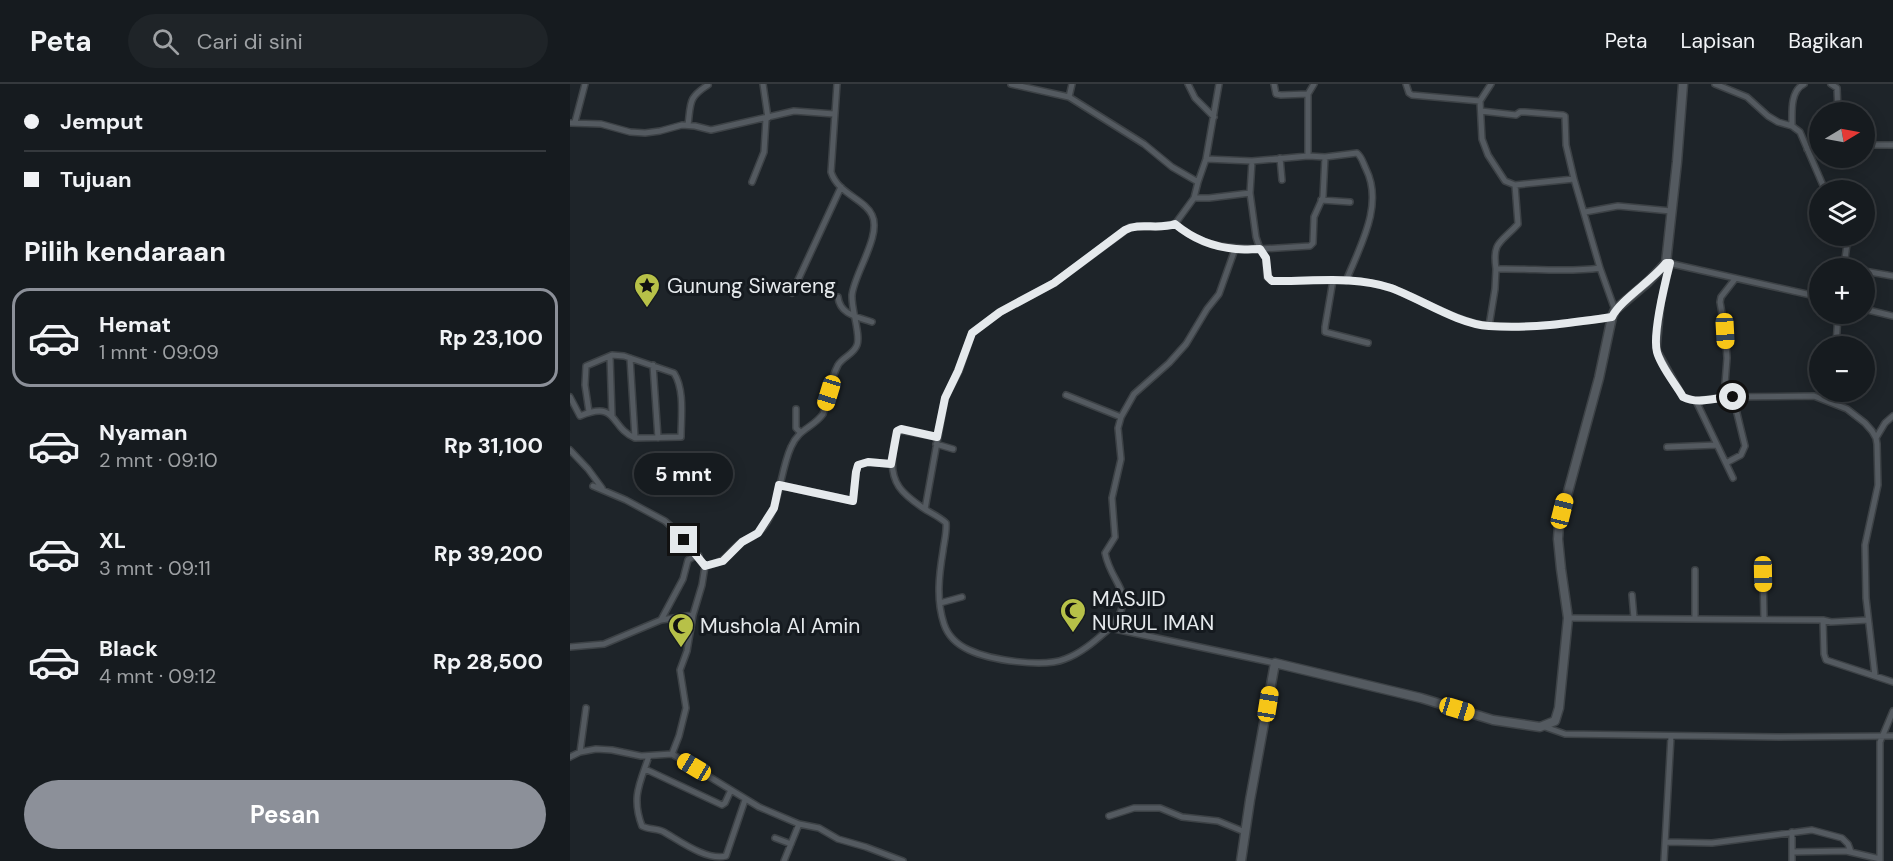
<!DOCTYPE html>
<html lang="id">
<head>
<meta charset="utf-8">
<style>
  body { margin:0; font-family:"DM Sans",sans-serif; background:#1f2428; color:#f1f3f6; height:100vh; display:flex; flex-direction:column; font-size:22px; white-space:nowrap }
  * { box-sizing:border-box; margin:0 }
  p { font-size:20px; color:#9ea1a4 }
  .icon { flex:none; width:33px; height:33px; fill:none; stroke:currentColor; stroke-width:2; stroke-linecap:round; stroke-linejoin:round }
  .map { position:relative; flex:1; overflow:hidden }
  .side { display:flex; flex-direction:column; background:#161b1f; width:570px }
  .side>* { flex:none }
  .hud { display:grid; align-content:center; height:132px; padding:0 24px; background:#161b1f }
  .needle { width:39px; rotate:80deg }
  .fabs { position:absolute; left:1239px; top:18px; display:grid; gap:12px }
  .fabs a { display:grid; place-items:center; width:66px; height:66px; border-radius:50%; background:#161b1f; box-shadow:0 3px 15px #0003,0 0 0 2px #35393d; font-size:30px }
  .end { position:absolute; width:27px; height:27px; margin:-14px; border:8px solid #e5e9ec; background:#111; box-shadow:0 0 0 3px #111 }
  .from { border-radius:50% }
  .bubble { position:absolute; height:42px; border-radius:21px; background:#161b1f; box-shadow:0 3px 15px #0003,0 0 0 2px #35393d; font-size:20px; font-weight:700; line-height:42px; text-align:center }
  .car { position:absolute; width:18px; height:36px; margin:-18px -9px; border-radius:8px; box-shadow:0 0 4px 2px #0007; background:linear-gradient(#f5c518 24%,#345 0 40%,#f5c518 0 76%,#345 0 86%,#f5c518 0) }
  .hud b { display:flex; align-items:center; gap:21px; height:57px; font-size:22px }
  .hud b+b { border-top:2px solid #35393d }
  .hud i { width:15px; height:15px; background:#f1f3f6 }
  ul { padding:0; list-style:none }
  li { display:flex; align-items:center; gap:18px; height:99px; margin:0 12px 9px; padding:0 12px; border:3px solid transparent; border-radius:18px }
  li div { flex:1 }
  li b { display:block; font-size:22px }
  li em { font-style:normal; font-weight:700 }
  li.selected { border-color:#8c9099 }
  li>.icon { width:54px; height:54px; stroke-width:1.5 }
  h2 { padding:0 24px; font-size:27px; line-height:72px }
  .primary-button { display:flex; gap:12px; margin-top:auto; padding:12px 24px }
  .primary-button a { flex:1; height:69px; border-radius:36px; background:#8c9099; color:#fff; font-size:24px; font-weight:700; line-height:69px; text-align:center }
  header { display:flex; align-items:center; gap:36px; box-sizing:border-box; height:84px; padding:0 30px; background:#161b1f; border-bottom:2px solid #35393d }
  header strong { font-size:28px }
  nav { display:flex; gap:33px; margin-inline-start:auto; font-size:21px }
  .search { width:420px; height:54px; background:#1f2428; display:flex; align-items:center; gap:15px; box-sizing:border-box; padding:0 21px; border-radius:33px; color:#9ea1a4; font-size:22px }
  main { display:flex; flex:1; min-height:0 }
  .map>svg:first-child { display:block }
  .lines { fill:none; stroke-linecap:round; stroke-linejoin:round }
  .street-casing { stroke:#3d4246; stroke-width:8 }
  .secondary-casing { stroke:#3d4246; stroke-width:11 }
  .street { stroke:#545a60; stroke-width:5 }
  .secondary { stroke:#545a60; stroke-width:8 }
  .route { stroke:#e5e9ec; stroke-width:8 }
  .labels { text-anchor:middle; stroke-width:6; stroke-linejoin:round; paint-order:stroke }
  .poi-label { font-size:21px; fill:#e5e9ec; stroke:#151a1f; text-anchor:start }
</style>
</head>
<body>
<header>
<strong>Peta</strong>
<div class="search"><svg class="icon" aria-label="search" viewBox="0 0 24 24"><circle cx="10" cy="10" r="6"/><path d="M15 15l6 6"/></svg>Cari di sini</div>
<nav><a>Peta</a><a>Lapisan</a><a>Bagikan</a></nav>
</header>
<main>
<section class="side">
<div class="hud">
<b><i class="from"></i>Jemput</b>
<b><i></i>Tujuan</b>
</div>
<h2>Pilih kendaraan</h2>
<ul>
<li class="selected"><svg class="icon" aria-label="car" viewBox="0 0 24 24"><path d="M5 17H2v-5l4-1 3-4h7l3 4 3 1v5h-3M9 17h6M6 11h13"/><circle cx="7" cy="17" r="2"/><circle cx="17" cy="17" r="2"/></svg><div><b>Hemat</b><p>1 mnt · 09:09</p></div><em>Rp 23,100</em></li>
<li><svg class="icon" aria-label="car" viewBox="0 0 24 24"><path d="M5 17H2v-5l4-1 3-4h7l3 4 3 1v5h-3M9 17h6M6 11h13"/><circle cx="7" cy="17" r="2"/><circle cx="17" cy="17" r="2"/></svg><div><b>Nyaman</b><p>2 mnt · 09:10</p></div><em>Rp 31,100</em></li>
<li><svg class="icon" aria-label="car" viewBox="0 0 24 24"><path d="M5 17H2v-5l4-1 3-4h7l3 4 3 1v5h-3M9 17h6M6 11h13"/><circle cx="7" cy="17" r="2"/><circle cx="17" cy="17" r="2"/></svg><div><b>XL</b><p>3 mnt · 09:11</p></div><em>Rp 39,200</em></li>
<li><svg class="icon" aria-label="car" viewBox="0 0 24 24"><path d="M5 17H2v-5l4-1 3-4h7l3 4 3 1v5h-3M9 17h6M6 11h13"/><circle cx="7" cy="17" r="2"/><circle cx="17" cy="17" r="2"/></svg><div><b>Black</b><p>4 mnt · 09:12</p></div><em>Rp 28,500</em></li>
</ul>
<div class="primary-button"><a>Pesan</a></div>
</section>
<div class="map">
<svg width="1323" height="777" viewBox="0 0 1323 777">
  <rect width="100%" height="100%" fill="#1e2429"/>
  <g class="lines">
    <defs>
      <path id="street" d="M 193,0 L 198,34
        M 441,0 L 499,13 L 574,60 L 602,83 L 628,98 L 636,75 L 649,0
        M 618,0 L 625,14 L 644,33
        M 704,0 L 706,10 L 711,11 L 738,10 L 738,72
        M 836,0 L 839,9 L 842,11 L 910,17
        M 1145,0 L 1177,13 L 1198,32 L 1208,38 L 1222,42 L 1230,48 L 1255,106
        M 1261,0 L 1267,4 L 1268,28
        M 738,10 L 744,0
        M 499,13 L 502,0
        M 911,27 L 946,31 L 950,28 L 955,28 L 993,31 L 995,32 L 996,61 L 1004,95
        M 5,38 L 15,0
        M 0,39 L 31,40 L 60,48 L 75,49 L 90,47 L 112,41 L 125,42 L 141,46 L 224,27 L 264,30
        M 118,41 C 121,18 118,14 138,1
        M 1222,42 C 1222,28 1220,7 1234,0
        M 1294,61 L 1323,61
        M 1237,65 L 1250,62
        M 755,73 L 787,69 C 792,73 793,79 796,85 C 814,121 790,162 776,197
        M 710,74 L 712,96
        M 182,98 L 194,68 L 196,35
        M 628,98 L 624,114 L 605,140 C 636,165 653,163 690,165 L 696,174 L 697,193 L 702,197 C 741,198 782,191 821,204 C 851,215 888,239 919,242 C 961,245 1001,239 1042,233
        M 680,109 L 682,77
        M 624,114 L 639,114 L 680,109 L 686,153 L 690,165 L 740,162 L 743,159 L 744,133 L 753,113 L 755,73 L 738,72 L 682,77 L 636,75
        M 751,116 L 780,118
        M 1015,128 L 1048,122 L 1101,127
        M 1275,152 L 1277,160 L 1274,182 L 1285,184
        M 665,165 L 649,210 L 637,225 L 616,260 L 599,279 L 564,310 L 551,333 L 548,344 L 551,375 L 542,414 L 545,453 L 535,469 C 542,503 569,509 540,544 L 705,579
        M 1098,179 L 1250,213
        M 1100,179 L 1091,219 L 1087,266 L 1113,313 L 1126,317 L 1154,313 L 1244,312 L 1277,325 L 1295,339 L 1302,347 L 1306,354 L 1307,360 L 1308,401 L 1295,461 L 1296,514 L 1305,592
        M 1030,184 L 1045,226
        M 926,185 C 922,157 931,159 948,140 L 945,101
        M 1294,187 L 1323,192
        M 763,196 L 755,243 L 755,248 L 798,259
        M 222,209 L 271,103
        M 268,213 C 270,231 288,233 302,238
        M 1294,225 L 1323,232
        M 919,242 L 925,205 L 926,185 C 961,184 995,189 1030,184 L 1004,95 L 945,101 L 935,97 L 918,71 L 912,55 L 910,17 L 921,0
        M 1266,262 L 1268,230
        M 40,273 L 42,332
        M 60,274 L 65,354
        M 83,281 L 88,354
        M 496,311 L 551,333
        M 0,313 L 10,332 C 49,316 39,343 65,354 L 111,353 C 111,334 115,306 104,289 L 54,272 L 42,271 L 16,282 L 15,301 L 19,328
        M 1154,313 L 1157,274 L 1155,247 L 1150,218 L 1151,213 L 1165,195
        M 1126,317 L 1163,394
        M 1262,318 L 1262,308
        M 226,325 L 226,344 L 230,348
        M 367,353 L 329,346 C 324,353 324,361 323,369 C 319,399 332,410 356,426 C 363,430 371,434 376,439 C 377,448 374,458 373,467 C 369,491 366,516 374,540 C 378,552 388,561 399,566 C 420,576 473,584 495,575 C 512,569 526,556 540,544
        M 1306,354 L 1315,339 L 1323,332
        M 366,360 L 383,365
        M 1097,363 L 1147,361
        M 0,366 L 18,385 L 32,404
        M 1156,379 L 1171,371 L 1175,362 L 1163,313
        M 209,401 L 283,417 L 286,388 L 288,381 L 298,378 L 321,380
        M 23,402 L 56,416 L 95,437 L 105,446 L 135,482 L 132,501 L 123,531 L 117,567 L 110,586 L 116,624 L 109,652 L 102,670
        M 355,425 L 375,314 L 389,287 L 402,249 L 430,228 L 484,199 L 560,143 L 586,143 L 605,140
        M 135,482 C 159,476 153,474 169,460 C 175,455 183,454 189,448 C 210,429 209,389 221,363 C 229,344 243,344 253,330 C 258,314 260,296 268,281 C 273,273 284,270 287,261 C 291,251 281,225 282,211 C 284,190 312,151 302,131 C 295,115 268,110 261,88 L 267,0
        M 1193,490 L 1194,535
        M 1062,511 L 1064,534
        M 370,519 L 392,513
        M 998,534 L 1253,536 L 1254,570 L 1256,576 L 1323,598
        M 1125,534 L 1125,486
        M 91,536 L 113,495 L 118,476 L 123,473 L 129,472
        M 1253,536 L 1261,538 L 1298,536
        M 0,563 L 34,560 L 91,536 L 123,531
        M 972,642 L 995,650 L 1208,653 L 1323,652
        M 10,668 L 16,624
        M 79,672 C 70,699 61,713 72,742 C 79,746 87,744 94,748 C 110,757 137,777 156,772 L 175,716
        M 0,673 L 10,668 L 26,665 L 42,666 L 71,672 L 102,670 L 189,723 L 229,740 L 249,744 L 268,755 L 296,763 L 333,777
        M 75,685 L 152,721 L 155,719 L 161,706
        M 539,732 L 564,724 L 590,724 L 612,733 L 648,737 L 675,748
        M 205,754 L 221,760
        M 1096,758 L 1142,759 L 1242,746 L 1272,754 L 1278,760 L 1281,768
        M 1222,768 L 1276,767 L 1310,775
        M 214,777 L 229,740
        M 1094,777 L 1101,652
        M 1222,777 L 1222,748
        M 1310,777 L 1310,658 L 1323,627"/>
      <path id="secondary" d="M 671,777 L 680,716 L 705,579 L 851,614 L 923,636 L 970,643 L 985,637 L 989,624 L 998,534 L 991,485 L 988,455 L 989,441 L 1029,294 L 1042,233 L 1045,226 L 1078,198 L 1096,179 L 1107,78 L 1113,0"/>
    </defs>
    <!-- street casing -->
    <use href="#street" class="street-casing"/>
    <!-- secondary casing -->
    <use href="#secondary" class="secondary-casing"/>
    <!-- street -->
    <use href="#street" class="street"/>
    <!-- secondary -->
    <use href="#secondary" class="secondary"/>
  </g>
  <g class="lines">
    <!-- route -->
    <path class="route" d="M 114,456 L 135,482 L 153,477 L 172,458 L 188,449 L 204,424 L 209,401 L 283,417 L 286,388 L 288,381 L 298,378 L 321,380 L 327,347 L 331,345 L 367,353 L 375,314 L 388,287 L 402,249 L 430,228 L 484,199 L 555,146 C 569,138 588,146 605,140 C 623,155 642,163 666,165 C 674,166 682,165 690,165 L 696,174 L 698,193 L 702,197 C 741,198 783,191 821,204 C 851,215 888,240 919,242 C 961,245 1001,239 1042,233 C 1050,216 1082,197 1096,179 L 1100,179 C 1095,199 1082,250 1087,268 C 1091,283 1105,299 1113,313 C 1129,321 1146,313 1163,313"/>
  </g>
  <!-- icons -->
  <defs>
    <symbol id="sight-pin" viewBox="-11 -11 22 30"><path d="M0 17L-7.5 6A9.5 9.5 0 1 1 7.5 6Z" fill="#b7c148" stroke="#151a1f"/><path d="M0-6L1.8-2.2L6-1.7L2.9 1.2L3.7 5.4L0 3.3L-3.7 5.4L-2.9 1.2L-6-1.7L-1.8-2.2Z" fill="#111"/></symbol>
    <symbol id="mosque-pin" viewBox="-11 -11 22 30"><path d="M0 17L-7.5 6A9.5 9.5 0 1 1 7.5 6Z" fill="#b7c148" stroke="#151a1f"/><path d="M3.5-4.9A6 6 0 1 0 3.5 4.9A5 5 0 1 1 3.5-4.9Z" fill="#111"/></symbol>
  </defs>
  <g fill-rule="evenodd">
    <use href="#sight-pin" x="62" y="187" width="30" height="40"/>
    <use href="#mosque-pin" x="488" y="512" width="30" height="40"/>
    <use href="#mosque-pin" x="96" y="527" width="30" height="40"/>
  </g>
  <g class="labels">
    <!-- poi labels -->
    <g class="poi-label">
      <text x="97" y="209">Gunung Siwareng</text>
      <text x="522" y="522">MASJID<tspan x="522" dy="24">NURUL IMAN</tspan></text>
      <text x="130" y="549">Mushola Al Amin</text>
    </g>
  </g>
</svg>
<div class="fabs">
<a><svg class="needle" viewBox="-14 -14 28 28"><path d="M0-13l5 13h-10z" fill="#e53935"/><path d="M0 13l5-13h-10z" fill="#9ea1a4"/></svg></a>
<a><svg class="icon" aria-label="layers" viewBox="0 0 24 24"><path d="M12 4l9 5-9 5-9-5zM3 14l9 5 9-5"/></svg></a>
<a>+</a>
<a>−</a>
</div>
<i class="end from" style="left:1163px;top:313px"></i>
<i class="end" style="left:114px;top:456px"></i>
<div class="bubble" style="left:64px;top:369px;width:99px">5 mnt</div>
<i class="car" style="left:1155px;top:247px;rotate:177deg"></i>
<i class="car" style="left:259px;top:309px;rotate:197deg"></i>
<i class="car" style="left:992px;top:427px;rotate:14deg"></i>
<i class="car" style="left:1193px;top:490px;rotate:179deg"></i>
<i class="car" style="left:698px;top:620px;rotate:9deg"></i>
<i class="car" style="left:887px;top:625px;rotate:107deg"></i>
<i class="car" style="left:124px;top:683px;rotate:301deg"></i>
</div>
</main>
</body>
</html>
